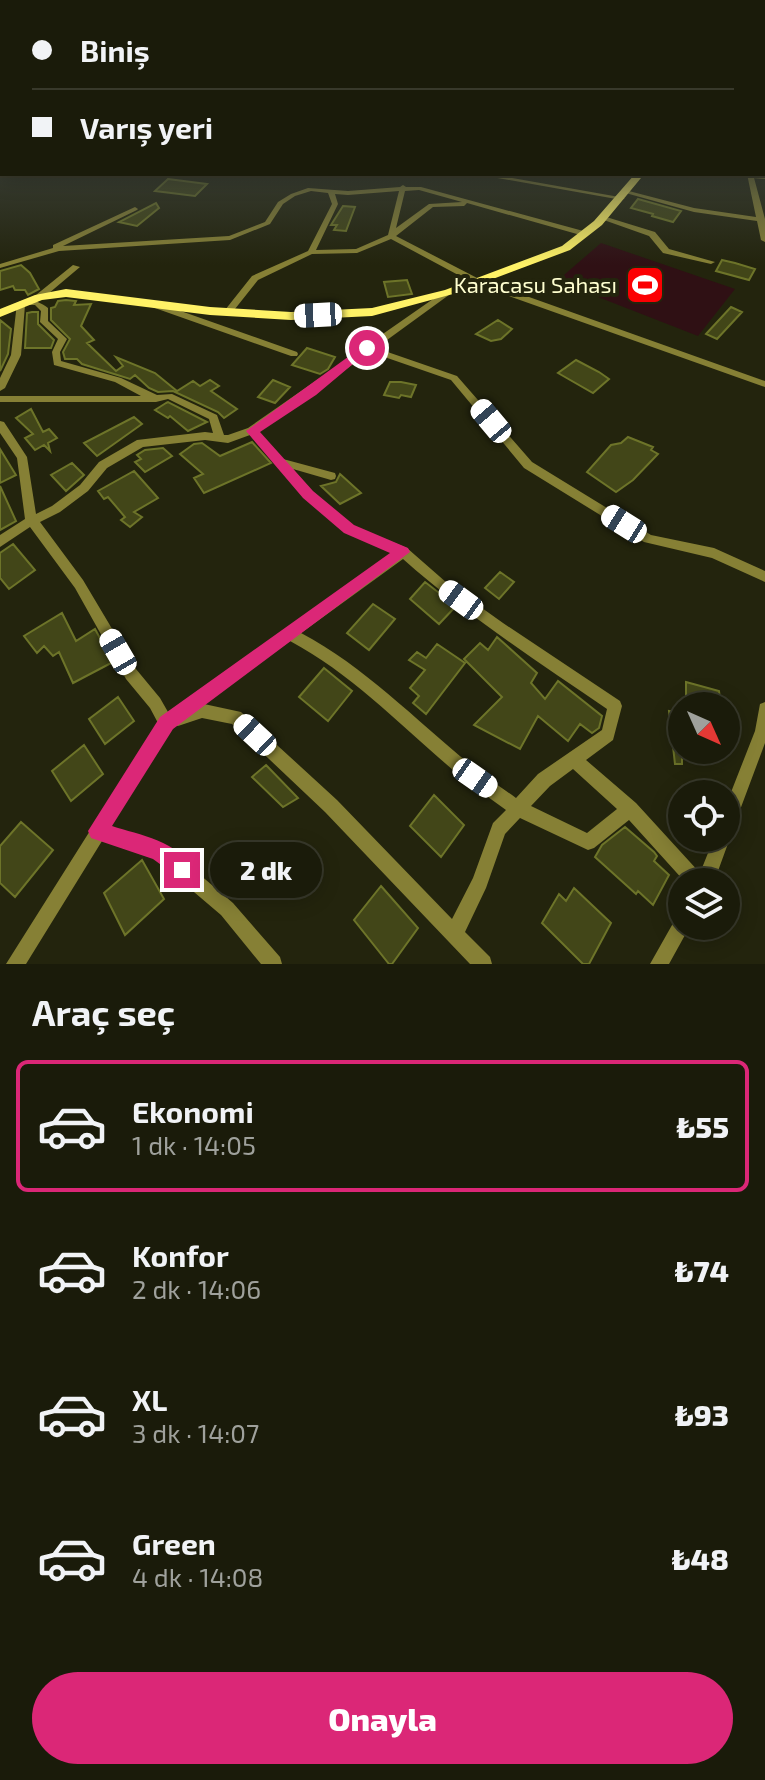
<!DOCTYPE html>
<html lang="tr">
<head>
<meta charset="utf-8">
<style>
  body { margin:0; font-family:"Exo 2",sans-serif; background:#272818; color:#f1f3f6; height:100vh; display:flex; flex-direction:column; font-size:30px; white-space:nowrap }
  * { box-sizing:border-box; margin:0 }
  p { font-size:26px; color:#9fa19c }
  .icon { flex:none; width:44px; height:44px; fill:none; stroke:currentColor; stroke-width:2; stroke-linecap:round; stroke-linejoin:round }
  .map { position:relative; height:964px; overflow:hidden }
  .sheet { display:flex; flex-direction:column; background:#1a1b0a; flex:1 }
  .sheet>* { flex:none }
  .guide { position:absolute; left:0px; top:0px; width:766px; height:176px; box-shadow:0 4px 20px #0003,0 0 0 2px #38392b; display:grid; align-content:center; height:176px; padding:0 32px; background:#1a1b0a }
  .needle { width:52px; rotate:135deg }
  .fabs { position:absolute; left:668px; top:692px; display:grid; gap:16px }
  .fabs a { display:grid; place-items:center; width:72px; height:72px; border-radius:50%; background:#1a1b0a; box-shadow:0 4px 20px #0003,0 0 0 2px #38392b; font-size:40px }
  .end { position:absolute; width:36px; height:36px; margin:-18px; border:10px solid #db2777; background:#fff; box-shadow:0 0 0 4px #fff }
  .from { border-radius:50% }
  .bubble { position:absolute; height:56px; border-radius:28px; background:#1a1b0a; box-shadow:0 4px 20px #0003,0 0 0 2px #38392b; font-size:26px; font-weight:800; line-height:56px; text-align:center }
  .car { position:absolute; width:24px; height:48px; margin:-24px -12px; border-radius:10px; box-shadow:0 0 6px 2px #0007; background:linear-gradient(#fff 24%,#345 0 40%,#fff 0 76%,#345 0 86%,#fff 0) }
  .guide b { display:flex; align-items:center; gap:28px; height:76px; font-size:30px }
  .guide b+b { border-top:2px solid #38392b }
  .guide i { width:20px; height:20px; background:#f1f3f6 }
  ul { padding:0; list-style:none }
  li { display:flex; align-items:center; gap:24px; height:132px; margin:0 16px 12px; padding:0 16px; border:4px solid transparent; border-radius:12px }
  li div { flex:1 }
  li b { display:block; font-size:30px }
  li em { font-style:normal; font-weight:800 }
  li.current { border-color:#db2777 }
  li>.icon { width:72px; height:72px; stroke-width:1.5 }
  h2 { padding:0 32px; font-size:36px; line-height:96px }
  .button { display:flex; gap:16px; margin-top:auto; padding:16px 32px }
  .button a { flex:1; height:92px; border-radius:48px; background:#db2777; color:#fff; font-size:32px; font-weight:800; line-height:92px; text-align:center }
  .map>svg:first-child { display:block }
  .green { fill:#2f1014 }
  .building { fill:#424618; stroke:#6d7429; stroke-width:2 }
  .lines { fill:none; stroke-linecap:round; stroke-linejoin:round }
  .minor { fill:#868035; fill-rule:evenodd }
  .tertiary { fill:#868035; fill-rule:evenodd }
  .secondary { fill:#fff267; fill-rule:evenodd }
  .route { fill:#db2777 }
  .labels { text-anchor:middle; stroke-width:8; stroke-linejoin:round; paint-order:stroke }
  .far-poi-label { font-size:22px; fill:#ffffd0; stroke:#23240d; text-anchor:end }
</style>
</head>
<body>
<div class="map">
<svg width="765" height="964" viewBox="0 0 765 964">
  <rect width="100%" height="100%" fill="#23240d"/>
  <!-- green -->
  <path class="green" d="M 601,243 L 735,289 L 698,336 L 557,281 Z"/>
  <!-- building -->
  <path class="building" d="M 168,179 L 207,184 L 195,196 L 155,191 Z
    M 638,199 L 681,211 L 673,222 L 652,216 L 653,214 L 631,208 Z
    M 156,203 L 159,208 L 137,226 L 119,222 Z
    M 343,206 L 355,207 L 346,231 L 334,230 L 337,225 L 331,225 Z
    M 722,260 L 735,263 L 755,269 L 749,280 L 716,271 Z
    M 21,265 L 30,273 L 39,289 L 28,295 L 25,290 L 15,290 L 13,286 L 0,290 L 0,271 Z
    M 407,280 L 412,294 L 388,297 L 384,282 Z
    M 66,300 L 76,301 L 74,305 L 91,304 L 81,326 L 94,340 L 87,343 L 116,371 L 123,366 L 116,357 L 155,373 L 177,391 L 193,381 L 200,386 L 210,380 L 219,386 L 211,391 L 237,409 L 224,418 L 218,412 L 173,391 L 158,392 L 149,388 L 135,375 L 130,379 L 82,364 L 77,359 L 65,359 L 63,352 L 70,339 L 51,320 L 51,308 L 55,307 L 58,301 Z
    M 731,307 L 742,312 L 717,339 L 706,334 Z
    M 32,312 L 38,312 L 38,324 L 54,340 L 51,348 L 25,348 L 27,313 Z
    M 0,320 L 11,329 L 8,354 L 0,371 Z
    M 498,320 L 512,329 L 501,339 L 491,341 L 476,334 Z
    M 307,348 L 335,357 L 328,369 L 320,374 L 292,365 Z
    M 576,360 L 599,372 L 609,379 L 593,393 L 558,373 Z
    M 273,380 L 290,387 L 275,403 L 258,397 Z
    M 390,382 L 401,382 L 416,385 L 411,397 L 401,395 L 399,398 L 384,395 Z
    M 166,403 L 168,402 L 207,422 L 188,431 L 170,416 L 168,418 L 155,410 Z
    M 31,409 L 43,432 L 49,429 L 57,438 L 48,443 L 50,451 L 44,445 L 35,450 L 25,438 L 33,434 L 16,418 Z
    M 134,417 L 142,424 L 97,456 L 84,443 Z
    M 628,437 L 653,447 L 651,450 L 658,454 L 633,480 L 616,492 L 587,472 L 611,445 L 621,443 Z
    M 252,442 L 271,463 L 204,493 L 194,478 L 203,474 L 180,454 L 194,444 L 202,443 L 220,456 Z
    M 163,448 L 172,456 L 145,472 L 135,462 L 141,459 L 137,455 L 145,450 Z
    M 0,449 L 16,475 L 0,483 Z
    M 72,463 L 84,475 L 66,491 L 51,475 Z
    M 134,471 L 158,498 L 134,512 L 142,517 L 130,527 L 121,520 L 125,517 L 108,497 L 104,499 L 98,491 Z
    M 340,474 L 361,493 L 340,504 L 321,486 L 336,482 Z
    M 0,486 L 16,521 L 0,530 Z
    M 13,544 L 35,570 L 9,589 L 0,578 L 0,553 Z
    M 500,572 L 514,582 L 499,599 L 485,588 Z
    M 425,582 L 456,606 L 439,624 L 410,599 Z
    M 373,604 L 395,619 L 369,650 L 347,633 Z
    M 62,613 L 76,641 L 95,629 L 113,662 L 73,683 L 59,652 L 53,656 L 44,646 L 37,653 L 24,636 Z
    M 497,637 L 537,673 L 531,683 L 545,699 L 558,681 L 602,716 L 599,728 L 592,733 L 580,724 L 568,741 L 538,716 L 520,749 L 474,725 L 502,697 L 464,659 L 480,643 L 488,650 Z
    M 437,644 L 465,663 L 426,714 L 413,703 L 419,696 L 410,688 L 425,670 L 409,660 L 417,652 L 426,658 Z
    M 324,668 L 352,691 L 328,721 L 299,697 Z
    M 686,682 L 719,691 L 721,706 L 686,699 Z
    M 118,697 L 134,721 L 105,744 L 89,719 Z
    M 669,711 L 682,713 L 682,764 L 675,764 Z
    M 84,745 L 103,774 L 71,801 L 52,771 Z
    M 266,765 L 298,798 L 283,807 L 252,777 Z
    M 434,795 L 464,825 L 441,857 L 410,826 Z
    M 21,822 L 53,850 L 15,897 L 0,883 L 0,846 Z
    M 625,827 L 654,852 L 657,856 L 654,861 L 669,875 L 653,905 L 638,891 L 636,894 L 595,857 L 602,845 Z
    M 142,860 L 164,899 L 125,935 L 104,893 Z
    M 381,886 L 418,928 L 392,964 L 389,964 L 354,920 Z
    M 574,888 L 611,923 L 589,964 L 583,964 L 542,923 L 559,894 L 566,901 Z"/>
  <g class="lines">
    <!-- minor -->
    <path class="minor" d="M 765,138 L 765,142 L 764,143 L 764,139 Z
      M 475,174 L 489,174 L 625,198 L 622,200 Z
      M 747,174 L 753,174 L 765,219 L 765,242 L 761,240 L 757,221 L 694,212 L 622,192 L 625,190 L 694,208 L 756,217 Z
      M 403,185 L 406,187 L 421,187 L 587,232 L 587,236 L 584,236 L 467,203 L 464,206 L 433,207 L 396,236 L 481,280 L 765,381 L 765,387 L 475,284 L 391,239 L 357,253 L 312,254 L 258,280 L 231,314 L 225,314 L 225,310 L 252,276 L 308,251 L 332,204 L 328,193 L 311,191 L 295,196 L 283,204 L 270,224 L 230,240 L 59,251 L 0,268 L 0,264 L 53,248 L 53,245 L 135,207 L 138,209 L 137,210 L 63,246 L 229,236 L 265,222 L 278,202 L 291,194 L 308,188 L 348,191 L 400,187 ZM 419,190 L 462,202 L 429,204 L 396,228 L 405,191 ZM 399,191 L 388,235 L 356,249 L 316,250 L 338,204 L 335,194 L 348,195 Z
      M 603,216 L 655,232 L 669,249 L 715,262 L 711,264 L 663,253 L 649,236 L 601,219 L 601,217 Z
      M 73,265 L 80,267 L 42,299 L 36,299 L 36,295 Z
      M 446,290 L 453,292 L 376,348 L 457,376 L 532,462 L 651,535 L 714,548 L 765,571 L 765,582 L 712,558 L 644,542 L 524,468 L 451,380 L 370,352 L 258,432 L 283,459 L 335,473 L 336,476 L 335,479 L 331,480 L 293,469 L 312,491 L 353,526 L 407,548 L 447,583 L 503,623 L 620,701 L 622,706 L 613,740 L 586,760 L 636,803 L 700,873 L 714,838 L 726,838 L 726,805 L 755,731 L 760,704 L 765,702 L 765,743 L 734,826 L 732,832 L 728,833 L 730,838 L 714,882 L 685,882 L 629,820 L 594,848 L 588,850 L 520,818 L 505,834 L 486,888 L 465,932 L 490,957 L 492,964 L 470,964 L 325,812 L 232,724 L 202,718 L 178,726 L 175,725 L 171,728 L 110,827 L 165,845 L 233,903 L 280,957 L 282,964 L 261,964 L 221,915 L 154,858 L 102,841 L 26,964 L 6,964 L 158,723 L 150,708 L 126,679 L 75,588 L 30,527 L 0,547 L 0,535 L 25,519 L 17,458 L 0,433 L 0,421 L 4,422 L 27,457 L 36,514 L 52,506 L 80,485 L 99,462 L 137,440 L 205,432 L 213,433 L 209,419 L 168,399 L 156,402 L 0,402 L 0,396 L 141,396 L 115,382 L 54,365 L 52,352 L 58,339 L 40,322 L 41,311 L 35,305 L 25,305 L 21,355 L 5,388 L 0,391 L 0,378 L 11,355 L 17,303 C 27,297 39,301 48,308 L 48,321 L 67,339 L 60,352 L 61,361 L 121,378 L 157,395 L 172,394 L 217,415 L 224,435 L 228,435 L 248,428 L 363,348 L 364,346 L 367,345 ZM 250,435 L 304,497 L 345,532 L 392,553 L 168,712 L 160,698 L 136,669 L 83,580 L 40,522 L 60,512 L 88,491 L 107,468 L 143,447 L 205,440 L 228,443 ZM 403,559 C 466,615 537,661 607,709 L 602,730 L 538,774 L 516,798 C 505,790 493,782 481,773 C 421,726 369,669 301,633 ZM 290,641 C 359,678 410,736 470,784 C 482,793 494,801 506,810 L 493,823 L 473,878 L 452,919 L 337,800 L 241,712 L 204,704 ZM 573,769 L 617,809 L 587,833 L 531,806 L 550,786 Z
      M 152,303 L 158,303 L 297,352 L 298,354 L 297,356 L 291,356 L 152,307 Z
      M 682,915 L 682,926 L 690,926 L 669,964 L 650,964 L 676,918 Z"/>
    <!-- tertiary -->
    <path class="tertiary" d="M 726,174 L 765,175 L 765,179 L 730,176 Z"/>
    <!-- secondary -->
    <path class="secondary" d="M 635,174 L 650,174 L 641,178 L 602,225 L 570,250 L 453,294 L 372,316 L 291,320 L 210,315 L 66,297 L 42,300 L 0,317 L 0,309 L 35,295 L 66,289 L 210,307 L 291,312 L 372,308 L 445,290 L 562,246 L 594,221 Z"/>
  </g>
  <!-- sky -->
  <linearGradient id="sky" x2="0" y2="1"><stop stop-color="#131407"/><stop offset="0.49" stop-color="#3f4540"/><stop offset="1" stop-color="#3f4540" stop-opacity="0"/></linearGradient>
  <rect width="765" height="265" fill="url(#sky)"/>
  <!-- route -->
  <path class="route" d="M 363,346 L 372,348 L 316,395 L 260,432 L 313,491 L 354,525 L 408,548 L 410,552 L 173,729 L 112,826 C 139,835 180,841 192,870 L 189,877 L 182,880 L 153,859 L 91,838 L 88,831 L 160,717 L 390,553 L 344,533 L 303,498 L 246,431 Z"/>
  <!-- icons -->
  <defs>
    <symbol id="stadium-square" viewBox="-11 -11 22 22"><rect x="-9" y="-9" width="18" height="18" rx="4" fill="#fb0003" stroke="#23240d"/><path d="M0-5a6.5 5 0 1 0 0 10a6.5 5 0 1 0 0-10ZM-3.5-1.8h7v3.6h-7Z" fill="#fff"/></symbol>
  </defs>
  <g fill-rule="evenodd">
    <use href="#stadium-square" x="623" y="263" width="44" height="44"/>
  </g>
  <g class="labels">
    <!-- far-poi labels -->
    <g class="far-poi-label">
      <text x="617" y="293">Karacasu Sahası</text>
    </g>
  </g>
</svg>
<div class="fabs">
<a><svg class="needle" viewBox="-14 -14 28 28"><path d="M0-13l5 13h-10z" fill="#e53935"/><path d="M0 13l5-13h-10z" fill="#9fa19c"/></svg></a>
<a><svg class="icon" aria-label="locate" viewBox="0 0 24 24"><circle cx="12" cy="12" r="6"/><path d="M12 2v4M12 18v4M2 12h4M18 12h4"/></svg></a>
<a><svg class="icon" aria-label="layers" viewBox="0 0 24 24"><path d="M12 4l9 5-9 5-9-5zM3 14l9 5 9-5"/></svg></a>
</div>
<i class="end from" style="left:367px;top:348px"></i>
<i class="end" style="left:182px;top:870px"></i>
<div class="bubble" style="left:210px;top:842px;width:112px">2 dk</div>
<i class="car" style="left:318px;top:315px;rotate:267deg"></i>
<i class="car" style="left:491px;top:421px;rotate:320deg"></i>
<i class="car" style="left:624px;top:524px;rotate:302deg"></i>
<i class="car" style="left:461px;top:600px;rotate:306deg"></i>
<i class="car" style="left:118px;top:652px;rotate:330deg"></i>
<i class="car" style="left:255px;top:735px;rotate:313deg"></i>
<i class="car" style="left:475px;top:778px;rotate:125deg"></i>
<div class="guide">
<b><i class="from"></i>Biniş</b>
<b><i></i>Varış yeri</b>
</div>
</div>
<section class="sheet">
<h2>Araç seç</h2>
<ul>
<li class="current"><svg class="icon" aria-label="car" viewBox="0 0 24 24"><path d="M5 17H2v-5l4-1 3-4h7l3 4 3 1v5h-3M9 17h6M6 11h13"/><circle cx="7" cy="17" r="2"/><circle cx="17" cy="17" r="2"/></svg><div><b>Ekonomi</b><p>1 dk · 14:05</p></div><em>₺55</em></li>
<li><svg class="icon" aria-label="car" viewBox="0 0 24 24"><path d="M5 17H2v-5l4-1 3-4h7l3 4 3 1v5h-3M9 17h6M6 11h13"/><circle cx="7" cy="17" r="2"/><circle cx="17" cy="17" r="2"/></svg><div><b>Konfor</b><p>2 dk · 14:06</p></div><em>₺74</em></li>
<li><svg class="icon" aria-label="car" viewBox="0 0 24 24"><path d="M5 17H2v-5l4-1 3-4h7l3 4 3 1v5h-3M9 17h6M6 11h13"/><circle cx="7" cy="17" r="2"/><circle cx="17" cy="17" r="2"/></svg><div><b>XL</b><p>3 dk · 14:07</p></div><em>₺93</em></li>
<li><svg class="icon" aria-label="car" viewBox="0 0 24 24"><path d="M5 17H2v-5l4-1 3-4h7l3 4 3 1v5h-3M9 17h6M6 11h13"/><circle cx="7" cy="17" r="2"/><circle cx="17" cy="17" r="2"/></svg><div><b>Green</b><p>4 dk · 14:08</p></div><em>₺48</em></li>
</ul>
<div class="button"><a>Onayla</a></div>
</section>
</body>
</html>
